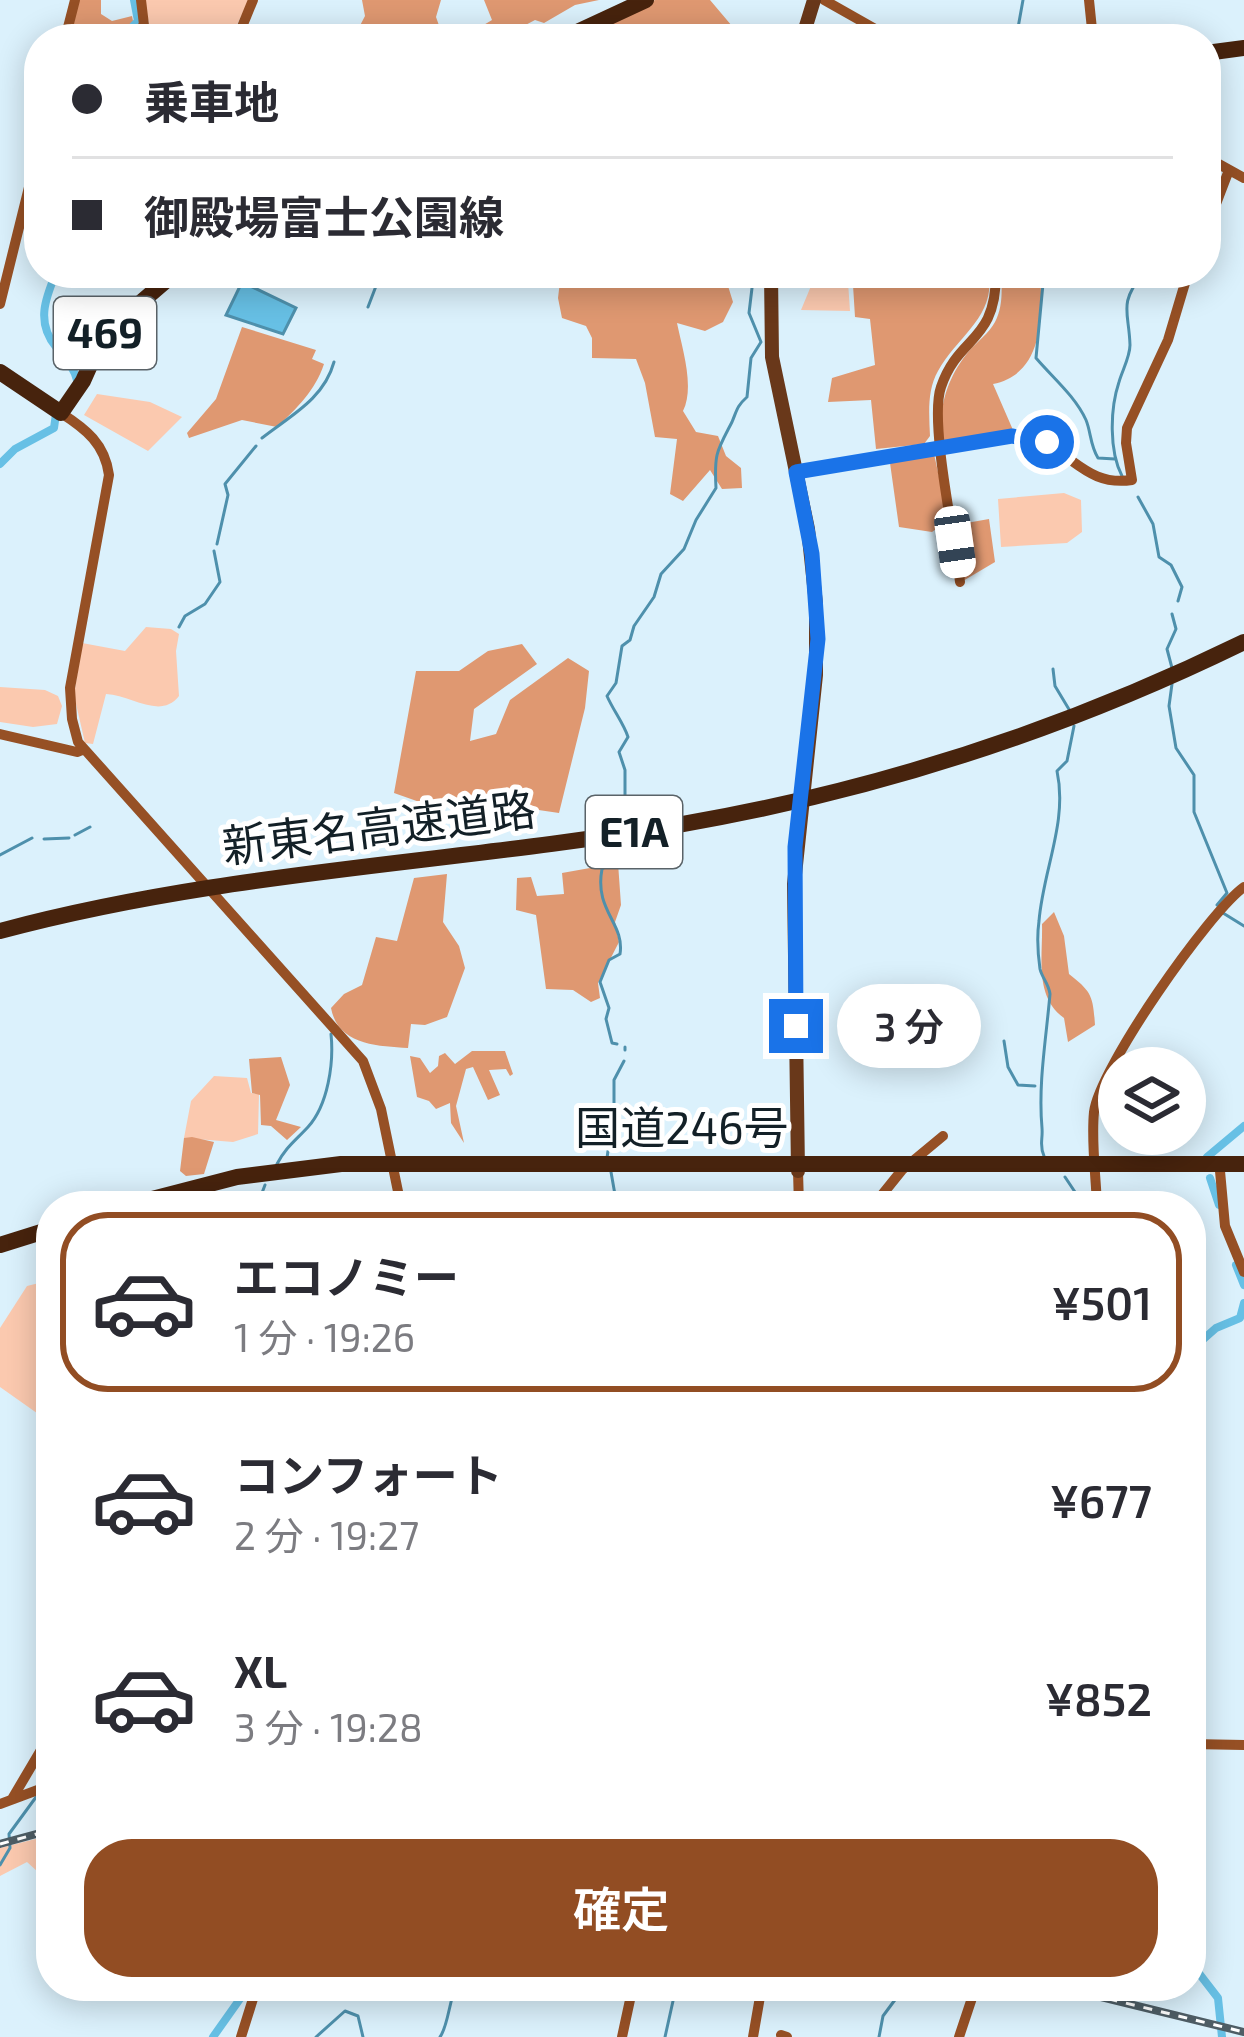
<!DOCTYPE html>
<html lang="ja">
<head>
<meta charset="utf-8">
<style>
  body { margin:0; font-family:"Exo 2","Noto Sans JP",sans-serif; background:#f7f7f7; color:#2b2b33; height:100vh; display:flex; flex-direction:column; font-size:45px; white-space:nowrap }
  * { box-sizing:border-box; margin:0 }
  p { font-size:39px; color:#7c7c81 }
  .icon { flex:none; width:66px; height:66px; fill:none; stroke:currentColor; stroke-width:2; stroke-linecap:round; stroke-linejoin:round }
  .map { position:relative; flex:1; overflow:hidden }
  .sheet { position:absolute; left:36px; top:1191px; width:1170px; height:810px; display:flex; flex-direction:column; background:#fff; border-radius:48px; box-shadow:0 6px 30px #0003 }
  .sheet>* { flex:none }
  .top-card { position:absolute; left:24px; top:24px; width:1197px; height:264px; border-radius:48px; box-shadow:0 6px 30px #0003; display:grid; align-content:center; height:264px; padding:0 48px; background:#fff }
  .tools { position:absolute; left:1098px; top:1047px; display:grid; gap:24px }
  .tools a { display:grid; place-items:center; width:108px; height:108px; border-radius:50%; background:#fff; box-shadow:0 6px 30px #0003; font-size:60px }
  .end { position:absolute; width:54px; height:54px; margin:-27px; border:15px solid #1a73e8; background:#fff; box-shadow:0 0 0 6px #fff }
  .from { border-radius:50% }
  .bubble { position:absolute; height:84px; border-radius:42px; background:#fff; box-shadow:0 6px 30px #0003; font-size:39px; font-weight:600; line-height:84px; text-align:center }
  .car { position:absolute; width:36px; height:72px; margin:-36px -18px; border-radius:15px; box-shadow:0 0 9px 3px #0007; background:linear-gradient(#fff 24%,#345 0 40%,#fff 0 76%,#345 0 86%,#fff 0) }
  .top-card b { display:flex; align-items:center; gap:42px; height:114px; font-size:45px }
  .top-card b+b { border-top:3px solid #e1e1e2 }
  .top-card i { width:30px; height:30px; background:#2b2b33 }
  ul { padding:21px 0 0; list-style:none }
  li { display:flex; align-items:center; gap:36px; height:180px; margin:0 24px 18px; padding:0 24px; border:6px solid transparent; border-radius:48px }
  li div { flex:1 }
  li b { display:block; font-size:45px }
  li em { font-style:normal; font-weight:600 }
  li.on { border-color:#924d23 }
  li>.icon { width:108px; height:108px; stroke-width:1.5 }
  .button { display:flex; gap:24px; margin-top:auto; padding:24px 48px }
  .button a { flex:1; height:138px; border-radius:48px; background:#924d23; color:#fff; font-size:48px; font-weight:600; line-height:138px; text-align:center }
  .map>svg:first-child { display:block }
  .green { fill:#fbc9af }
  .forest { fill:#df9871 }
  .water { fill:#67c0e5; stroke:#4e90ac; stroke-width:3 }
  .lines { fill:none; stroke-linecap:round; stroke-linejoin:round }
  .stream { stroke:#4e90ac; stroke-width:3 }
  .river { stroke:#67c0e5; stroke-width:8 }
  .secondary { stroke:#965025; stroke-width:10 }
  .primary { stroke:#69381a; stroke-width:14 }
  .highway { stroke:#47230d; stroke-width:16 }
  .rail-casing { stroke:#4e5d65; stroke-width:8 }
  .rail { stroke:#fff; stroke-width:3; stroke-dasharray:9; stroke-linecap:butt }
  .highway-bridge { stroke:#47230d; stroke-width:16 }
  .route { stroke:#1a73e8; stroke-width:15 }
  .labels { text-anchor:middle; stroke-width:10; stroke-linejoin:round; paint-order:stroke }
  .shield { fill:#fff; stroke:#5a6368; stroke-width:3 }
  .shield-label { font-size:42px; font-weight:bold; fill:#132027 }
  .street-label { font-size:45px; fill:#132027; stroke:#fff }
</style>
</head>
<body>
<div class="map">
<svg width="1244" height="2037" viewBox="0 0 1244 2037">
  <rect width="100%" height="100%" fill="#dbf1fc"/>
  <!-- green -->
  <path class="green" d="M 144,0 L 249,0 L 232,35 L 149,24 Z
    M 774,273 L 856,273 L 855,281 L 848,282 L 850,311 L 801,310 L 811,286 L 792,284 L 792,276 Z
    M 97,394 L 150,402 L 182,417 L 148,451 L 84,415 Z
    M 1064,493 L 1081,500 L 1082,532 L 1067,543 L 1001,547 L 998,499 Z
    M 146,627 L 171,629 L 179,634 L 176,651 L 179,696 C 160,720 132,695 106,694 L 93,744 L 85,743 L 74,695 L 82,643 L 125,651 Z
    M 0,687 L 45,690 L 58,696 L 62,706 L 57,724 L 33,727 L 0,722 Z
    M 214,1076 L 247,1078 L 251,1093 L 259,1094 L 258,1134 L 233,1142 L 184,1138 L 191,1101 Z
    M 39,1283 L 46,1301 L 51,1303 L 51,1423 L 0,1387 L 0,1328 L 27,1286 Z
    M 51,1835 L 51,1865 L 38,1872 L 27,1862 L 0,1876 L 0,1848 Z"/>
  <!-- forest -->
  <path class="forest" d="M 79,0 L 101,0 L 101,14 L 112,21 L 132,16 L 134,26 L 114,39 L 80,39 L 80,32 L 72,29 Z
    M 362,0 L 441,0 L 436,17 L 442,34 L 436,39 L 353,39 L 365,16 Z
    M 484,0 L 599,0 L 575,5 L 544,23 L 535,20 L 499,39 L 481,39 L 482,26 L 492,20 Z
    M 655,0 L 710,0 L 743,39 L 573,39 Z
    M 561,273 L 724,273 L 733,302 L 723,322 L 705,331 L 677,323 C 682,348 695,387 683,411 L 696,432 L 718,436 L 726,456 L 741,468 L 742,488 L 722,489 L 710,470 L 683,501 L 670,494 L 677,439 L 655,437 L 645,383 L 636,359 L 592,358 L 592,338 L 586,326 L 562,318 L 558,298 Z
    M 888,273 L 989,273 C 995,318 958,335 938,371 C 927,390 929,414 930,436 L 924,444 L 876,449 L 871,400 L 828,402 L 832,378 L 875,365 L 870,319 L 855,317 L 853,285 Z
    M 1001,273 L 1040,273 C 1043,315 1044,374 993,384 L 1013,430 L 945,443 C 935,412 948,376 969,351 C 977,342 989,333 995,322 C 1003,307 1002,289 1001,273 Z
    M 242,327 L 316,350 L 312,359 L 324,364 C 315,391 297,408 277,427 L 242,420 L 189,438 L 187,433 L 216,399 Z
    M 934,454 L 946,508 L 944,523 L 932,532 L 899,527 L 890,463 Z
    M 989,519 L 995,562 L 963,581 L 955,525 Z
    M 522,644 L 537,664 L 474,709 L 470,741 L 496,734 L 510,700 L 568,658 L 589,671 L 585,708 L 559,813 L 465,799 L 428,805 L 394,793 L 416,671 L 459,671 L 488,651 Z
    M 618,863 L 621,905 L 615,922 L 619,942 L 598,983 L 600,998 L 591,1002 L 573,990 L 546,989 L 536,915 L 516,910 L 517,878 L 531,877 L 537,896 L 564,894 L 562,873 Z
    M 447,874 L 443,922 L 459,946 L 465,968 L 447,1017 L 425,1025 L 411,1024 L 408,1048 C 377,1046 338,1045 331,1008 L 344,994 L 362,985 L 376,937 L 397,941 L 414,878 Z
    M 1054,912 L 1064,936 L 1069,974 C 1092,992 1093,996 1095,1025 L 1068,1042 L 1064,1018 C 1034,997 1043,957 1042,924 Z
    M 472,1051 L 505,1051 L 513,1074 L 510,1076 L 506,1069 L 489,1070 L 500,1095 L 488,1100 L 473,1067 L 466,1069 L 456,1106 L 464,1143 L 451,1123 L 450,1103 L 436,1109 L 429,1101 L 417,1097 L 410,1056 L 420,1058 L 430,1073 L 438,1066 L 439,1056 L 445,1053 L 455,1064 Z
    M 281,1057 L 290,1085 L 276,1120 L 301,1127 L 287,1140 L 271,1126 L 261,1125 L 260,1095 L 252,1093 L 249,1059 Z
    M 192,1137 L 214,1142 L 204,1174 L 186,1176 L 180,1171 L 184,1138 Z"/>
  <!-- water -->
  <path class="water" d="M 242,282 L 296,308 L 283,334 L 226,315 Z"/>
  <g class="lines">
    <!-- stream -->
    <path class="stream" d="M 1016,39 L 1023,0
      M 1044,273 L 1036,358 C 1053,378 1075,396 1086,420 C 1091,432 1090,445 1098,458 L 1115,459
      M 368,307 L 381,273
      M 262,438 C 290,416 324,399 334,362
      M 1122,476 C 1109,451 1110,409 1119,382 C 1122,371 1130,357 1130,345 C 1129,311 1118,305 1143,273
      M 1138,497 L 1153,524 L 1159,557 L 1171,565 L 1182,587 L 1178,601
      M 217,544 L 228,495 L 225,484 L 256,446
      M 179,627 L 185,616 L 205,604 L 220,582 L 214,551
      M 1172,668 L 1167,649 L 1176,629 L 1172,614
      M 1053,669 L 1055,686 L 1070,711
      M 1172,684 L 1169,706 L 1176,748 L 1194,775 L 1194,812 L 1227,893 L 1217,905
      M 625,827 L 625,770 L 619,752 L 628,737 C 624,724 613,710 607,696 L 616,683 L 622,646 L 630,640 L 634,626 L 654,597 L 661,574 L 684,549 L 696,520 L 716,488 C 714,453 717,451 732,422 C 737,410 737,406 747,397 L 751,358 L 761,342 L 749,313 L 752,288 L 748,273
      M 75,835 L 90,827
      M 44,839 L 69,838
      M 0,855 L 32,838
      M 1223,913 L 1244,926
      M 1004,1041 L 1008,1067 L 1018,1085 L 1035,1086
      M 617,1044 L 612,1043 L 606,1019 L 609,1008 L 600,982 L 609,960 L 620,954 C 625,923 594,911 602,869 L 611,863 L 623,843
      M 625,1047 L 625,1050
      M 1044,1156 C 1039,1145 1043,1140 1042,1128 C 1038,1084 1046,1040 1050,994 C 1049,984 1042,978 1040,969 C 1038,955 1037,935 1039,921 C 1043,870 1068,822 1057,771 L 1067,761 L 1074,726
      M 607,1158 L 614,1108 L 614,1080 L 624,1061
      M 277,1164 C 286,1147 295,1141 308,1127 C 328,1105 334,1063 331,1034
      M 611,1172 L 617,1206
      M 1065,1177 L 1079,1198 L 1092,1206
      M 257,1206 L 265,1185
      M 0,1865 L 10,1848 L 9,1834 L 39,1793
      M 676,1989 L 677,1986
      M 316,2037 L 345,2011 L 358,2016 L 363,2037
      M 440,2037 C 448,2026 449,2002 456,1986
      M 665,2037 L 673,2001
      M 879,2037 L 883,2016 L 900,1993 L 900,1986"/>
    <!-- river -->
    <path class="river" d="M 120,39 L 138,21 L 134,0
      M 56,273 C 45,299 36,323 56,347 C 64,358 74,367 77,380
      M 0,464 L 15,449 L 54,428 L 56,414
      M 1207,1157 L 1244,1126
      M 1210,1178 L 1219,1205
      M 1236,1265 L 1244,1285
      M 1191,1350 L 1216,1328 L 1240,1318 L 1244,1303
      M 1191,1963 L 1218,1998 L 1222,2037
      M 213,2037 L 247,1989"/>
    <!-- secondary -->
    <path class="secondary" d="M 824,0 L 893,39
      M 1089,0 L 1093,39
      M 65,39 L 75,0
      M 130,39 L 144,25 L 141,0
      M 237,39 L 253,0
      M 1206,157 L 1244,178
      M 1206,230 L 1229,170
      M 0,304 L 39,147
      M 61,413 C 86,429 105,444 109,475 L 70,688 L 72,719 L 78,742 L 363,1061 L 381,1109 L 401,1206
      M 796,473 L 1012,436 C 1069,438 1078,488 1132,480 L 1126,443 L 1127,428 L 1168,340 L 1188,273
      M 960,582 C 955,540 929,421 941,387 C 959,334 996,344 996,273
      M 0,734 L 77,752 L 82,750
      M 798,1171 L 799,1206
      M 1220,1171 L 1225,1226 L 1244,1272
      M 873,1206 L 902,1170 L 943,1136
      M 1097,1206 C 1096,1176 1091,1142 1094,1112 C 1099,1069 1208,913 1244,887
      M 1191,1744 L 1244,1745
      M 12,1799 L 51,1733
      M 0,1804 L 51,1785
      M 781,2035 L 787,2037
      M 241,2037 L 257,1986
      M 622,2037 L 633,1986
      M 753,2037 L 761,1991
      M 959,2037 L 976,1986"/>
    <!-- primary -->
    <path class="primary" d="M 802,39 L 814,0
      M 771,273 L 772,357 L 808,529 L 816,604 L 816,675 L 794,884 L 798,1171"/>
    <!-- highway -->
    <path class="highway" d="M 562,39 L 646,0
      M 1206,53 L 1244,48
      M 0,372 L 61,413 L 83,381 L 104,334 L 175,273
      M 125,1206 L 237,1177 L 341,1164 L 1244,1164
      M 0,1245 L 51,1229"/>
    <defs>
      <path id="rail" d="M 0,1844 L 51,1830
        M 1056,1986 L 1244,2032"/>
    </defs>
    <!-- rail casing -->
    <use href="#rail" class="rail-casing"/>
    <!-- rail -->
    <use href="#rail" class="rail"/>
    <!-- highway-bridge -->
    <path class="highway-bridge" d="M 0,931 C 227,870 454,864 683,824 C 879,790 1066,729 1244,642"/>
  </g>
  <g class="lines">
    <!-- route -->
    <path class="route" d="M 796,1026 L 795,847 L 818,639 L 812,554 L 796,472 L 1012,436 L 1047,442"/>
  </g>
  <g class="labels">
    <!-- shield labels -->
    <g class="shield">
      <rect x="54" y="297" width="102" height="72" rx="9"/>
      <rect x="586" y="796" width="96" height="72" rx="9"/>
    </g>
    <g class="shield-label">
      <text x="105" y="348">469</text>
      <text x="634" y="847">E1A</text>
    </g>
    <!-- street labels -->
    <g class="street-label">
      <text transform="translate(379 828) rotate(-7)" y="16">新東名高速道路</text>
      <text x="682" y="1144">国道246号</text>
    </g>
  </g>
</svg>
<div class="tools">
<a><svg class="icon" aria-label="layers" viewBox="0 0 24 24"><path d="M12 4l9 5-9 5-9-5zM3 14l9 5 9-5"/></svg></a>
</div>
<i class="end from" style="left:1047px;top:442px"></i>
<i class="end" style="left:796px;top:1026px"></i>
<div class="bubble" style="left:837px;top:984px;width:144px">3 分</div>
<i class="car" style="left:955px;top:542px;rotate:172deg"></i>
<div class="top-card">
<b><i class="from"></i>乗車地</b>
<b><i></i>御殿場富士公園線</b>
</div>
<section class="sheet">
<ul>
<li class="on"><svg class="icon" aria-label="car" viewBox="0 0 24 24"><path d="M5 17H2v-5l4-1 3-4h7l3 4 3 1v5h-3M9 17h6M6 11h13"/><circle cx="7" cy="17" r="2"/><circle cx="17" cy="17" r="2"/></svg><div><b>エコノミー</b><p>1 分 · 19:26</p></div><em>¥501</em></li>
<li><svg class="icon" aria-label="car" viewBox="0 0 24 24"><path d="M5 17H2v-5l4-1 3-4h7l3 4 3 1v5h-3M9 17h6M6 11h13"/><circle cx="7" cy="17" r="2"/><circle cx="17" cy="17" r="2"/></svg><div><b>コンフォート</b><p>2 分 · 19:27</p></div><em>¥677</em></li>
<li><svg class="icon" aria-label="car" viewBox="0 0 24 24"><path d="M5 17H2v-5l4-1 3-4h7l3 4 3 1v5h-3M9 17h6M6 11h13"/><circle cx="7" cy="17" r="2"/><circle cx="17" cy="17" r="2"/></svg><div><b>XL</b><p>3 分 · 19:28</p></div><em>¥852</em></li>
</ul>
<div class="button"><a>確定</a></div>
</section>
</div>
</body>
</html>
